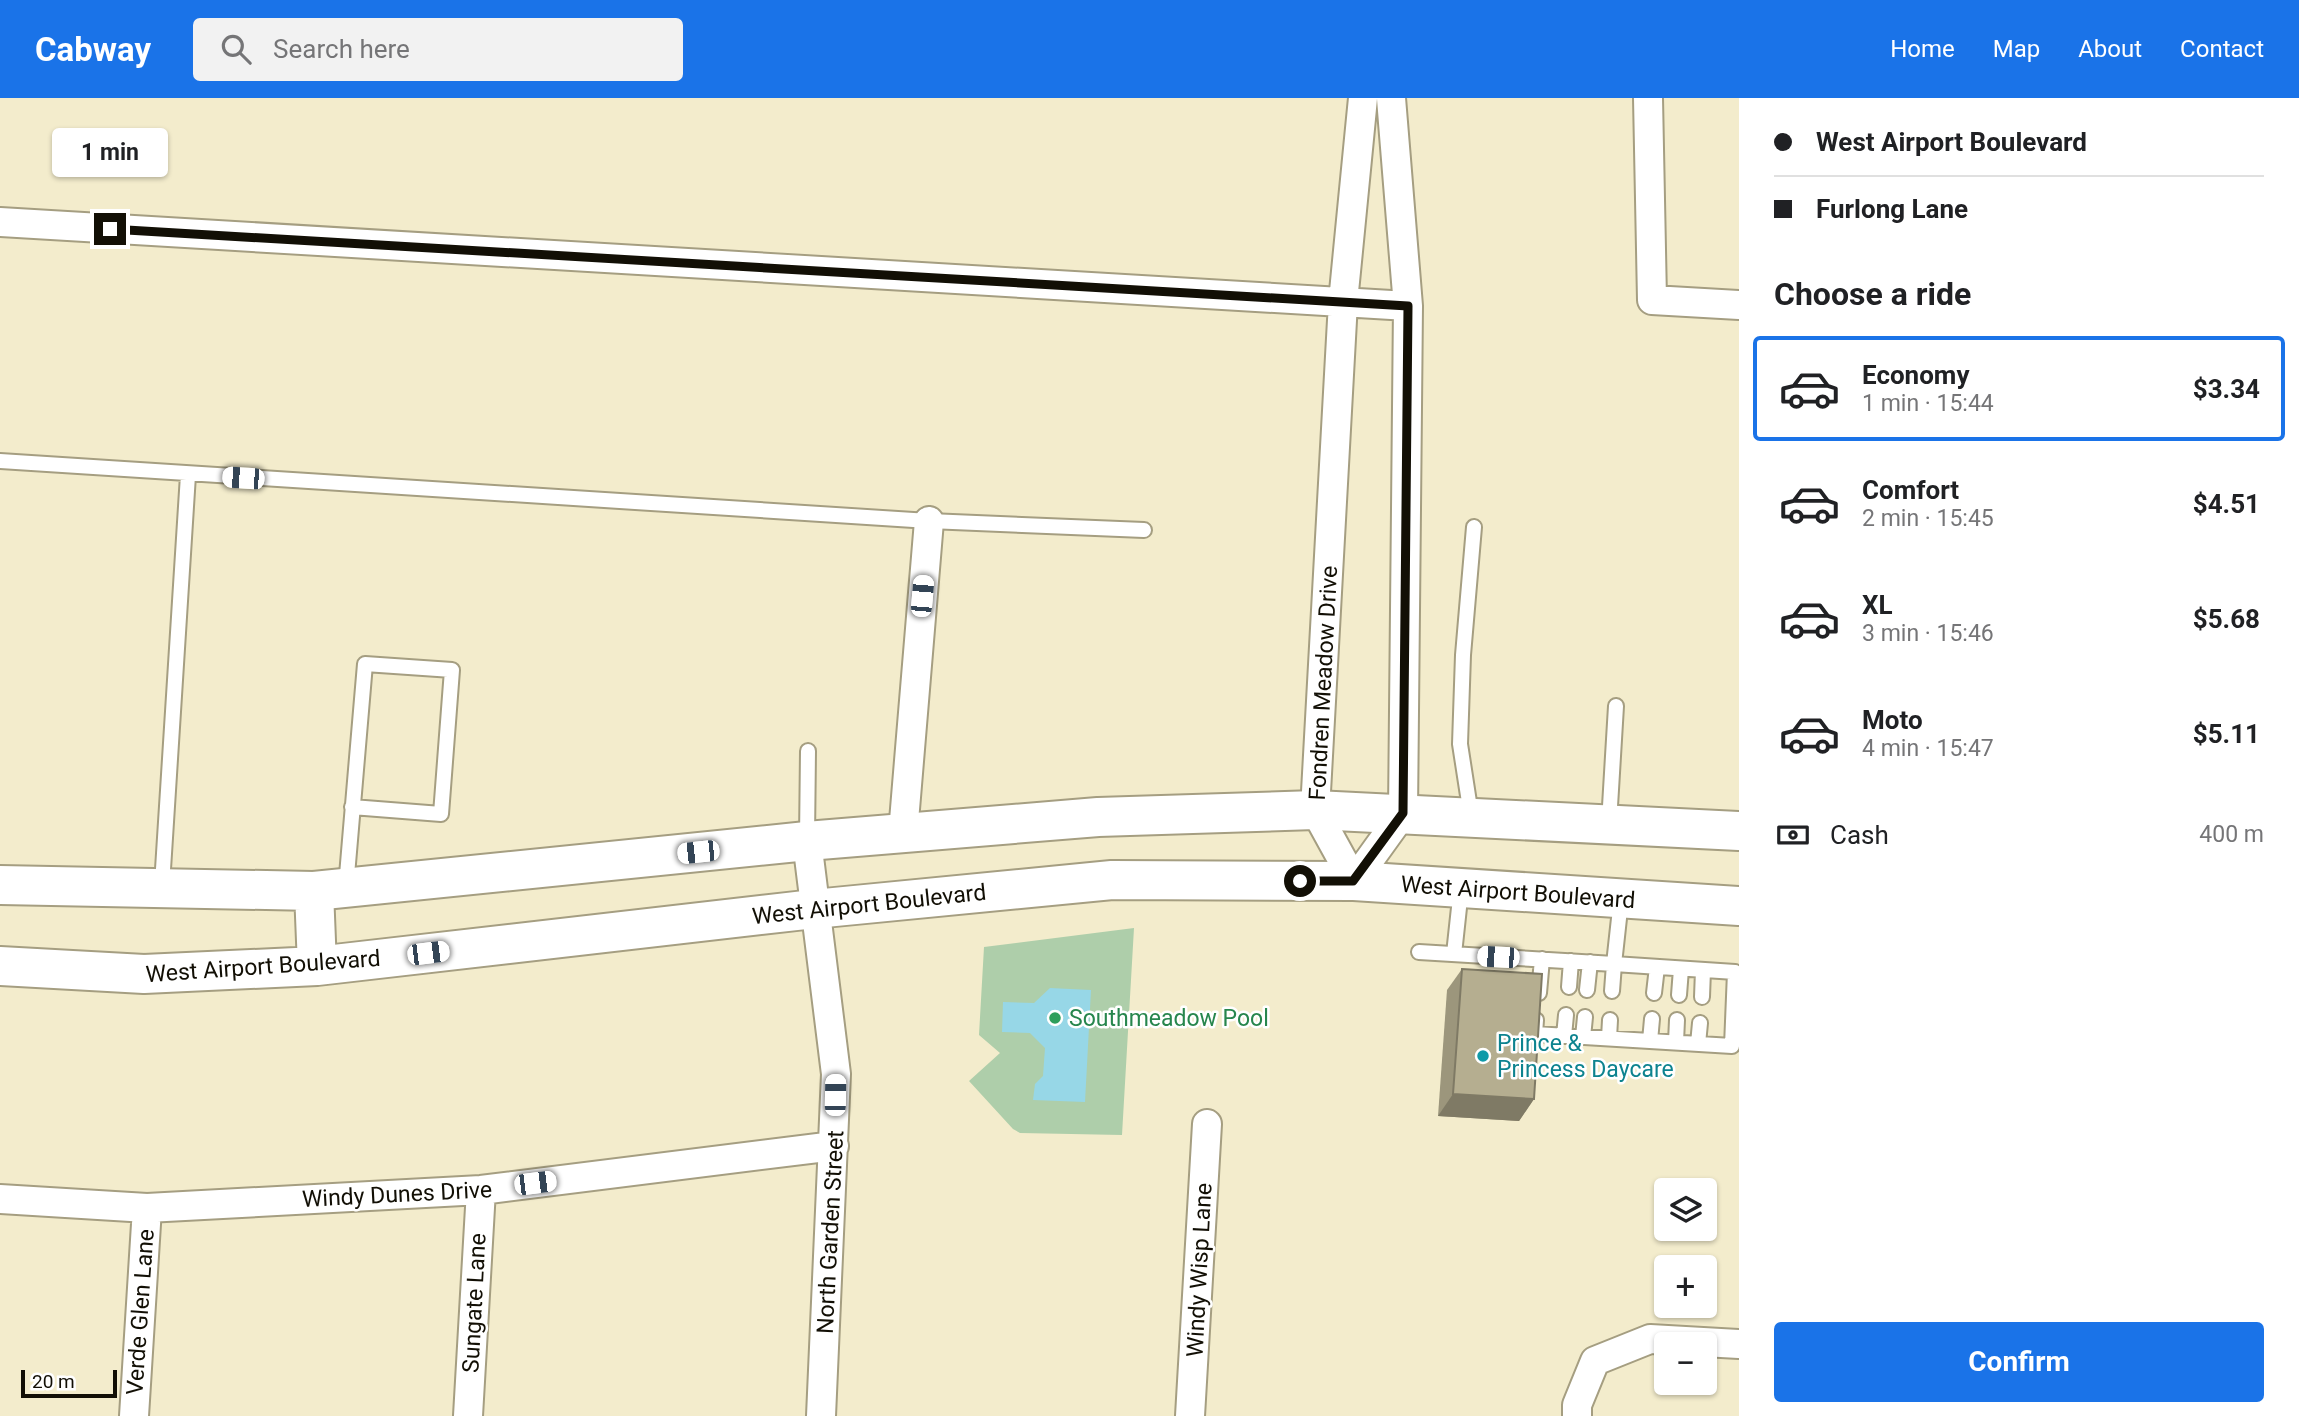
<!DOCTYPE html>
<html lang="en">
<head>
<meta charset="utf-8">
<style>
  body { margin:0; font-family:Roboto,sans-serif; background:#f2f2f2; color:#202124; height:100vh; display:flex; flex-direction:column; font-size:26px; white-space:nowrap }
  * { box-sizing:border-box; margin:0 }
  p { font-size:23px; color:#757577 }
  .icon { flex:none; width:38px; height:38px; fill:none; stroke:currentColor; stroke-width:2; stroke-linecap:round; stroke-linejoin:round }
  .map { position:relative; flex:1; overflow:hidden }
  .panel { display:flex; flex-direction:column; background:#fff; width:560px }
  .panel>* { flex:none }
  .banner { display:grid; align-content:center; height:154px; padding:0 35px; background:#fff }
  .controls { position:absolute; left:1654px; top:1080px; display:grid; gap:14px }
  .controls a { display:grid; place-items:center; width:63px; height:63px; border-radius:7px; background:#fff; box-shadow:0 2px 5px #0004; font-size:35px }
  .scale { position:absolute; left:21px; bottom:18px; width:96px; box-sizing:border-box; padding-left:7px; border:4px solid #120f05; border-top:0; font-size:19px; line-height:24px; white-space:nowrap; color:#120f05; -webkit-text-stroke:5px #fff; paint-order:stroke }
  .end { position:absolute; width:32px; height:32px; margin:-16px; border:9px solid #120f05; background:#fff; box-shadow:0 0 0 4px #fff }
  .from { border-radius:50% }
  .bubble { position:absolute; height:49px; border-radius:7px; background:#fff; box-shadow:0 2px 5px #0004; font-size:23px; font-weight:700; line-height:49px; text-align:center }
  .car { position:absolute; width:21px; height:42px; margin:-21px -10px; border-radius:9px; box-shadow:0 0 5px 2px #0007; background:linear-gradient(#fff 24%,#345 0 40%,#fff 0 76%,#345 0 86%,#fff 0) }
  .banner b { display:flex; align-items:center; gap:24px; height:66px; font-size:26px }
  .banner b+b { border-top:2px solid #e0e0e0 }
  .banner i { width:18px; height:18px; background:#202124 }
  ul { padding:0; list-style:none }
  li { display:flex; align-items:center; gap:21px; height:105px; margin:0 14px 10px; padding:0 21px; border:4px solid transparent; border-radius:7px }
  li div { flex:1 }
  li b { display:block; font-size:26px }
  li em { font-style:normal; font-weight:700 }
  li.current { border-color:#1a73e8 }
  li>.icon { width:63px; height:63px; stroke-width:1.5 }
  h2 { padding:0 35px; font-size:32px; line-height:84px }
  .pay { display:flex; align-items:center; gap:18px; height:77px; padding:0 35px; font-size:26px }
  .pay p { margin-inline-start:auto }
  .button { display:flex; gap:14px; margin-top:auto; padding:14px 35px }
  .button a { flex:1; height:80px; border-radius:7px; background:#1a73e8; color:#fff; font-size:28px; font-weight:700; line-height:80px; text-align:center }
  header { display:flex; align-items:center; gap:42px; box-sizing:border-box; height:98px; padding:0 35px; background:#1a73e8; color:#fff }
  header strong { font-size:33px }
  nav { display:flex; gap:38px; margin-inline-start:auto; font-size:24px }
  .search { width:490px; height:63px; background:#f2f2f2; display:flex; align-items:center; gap:18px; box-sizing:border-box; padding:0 24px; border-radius:7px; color:#757577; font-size:26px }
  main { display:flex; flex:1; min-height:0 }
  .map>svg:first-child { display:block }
  .green { fill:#aeceaa }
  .water { fill:#97d7e7 }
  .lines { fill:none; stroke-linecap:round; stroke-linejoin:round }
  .service-casing { stroke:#a59e81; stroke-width:18 }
  .minor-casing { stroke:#a59e81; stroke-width:32 }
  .secondary-casing { stroke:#a59e81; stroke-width:42 }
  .service { stroke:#fff; stroke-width:14 }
  .minor { stroke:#fff; stroke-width:28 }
  .secondary { stroke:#fff; stroke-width:38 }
  .wall { fill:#9c967c }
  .shaded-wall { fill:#7f7a65 }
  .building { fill:#b5ae90; stroke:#7f7a65; stroke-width:2 }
  .route { stroke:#120f05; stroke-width:9 }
  .leisure-dot { fill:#2e9e5b; stroke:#fff; stroke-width:2.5 }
  .culture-dot { fill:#0f9aa8; stroke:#fff; stroke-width:2.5 }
  .labels { text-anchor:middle; stroke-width:5; stroke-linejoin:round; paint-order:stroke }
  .street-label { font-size:23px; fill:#120f05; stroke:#fff }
  .leisure-label { font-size:23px; fill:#27864d; stroke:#fff; text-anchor:start }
  .culture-label { font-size:23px; fill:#0d838f; stroke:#fff; text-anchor:start }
</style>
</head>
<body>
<header>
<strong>Cabway</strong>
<div class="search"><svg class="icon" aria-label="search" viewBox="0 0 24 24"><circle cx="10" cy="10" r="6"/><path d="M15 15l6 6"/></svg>Search here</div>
<nav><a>Home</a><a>Map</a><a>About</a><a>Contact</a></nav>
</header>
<main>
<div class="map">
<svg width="1739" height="1318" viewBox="0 0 1739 1318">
  <rect width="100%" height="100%" fill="#f3eccc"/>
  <!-- green -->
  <path class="green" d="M 1134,830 L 1122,1037 L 1020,1035 L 1013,1031 L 969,983 L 1000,955 L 979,937 L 984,849 Z"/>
  <!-- water -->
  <path class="water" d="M 1050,890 L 1091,892 L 1085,1004 L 1033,1002 L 1035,986 L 1043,978 L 1045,950 L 1030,935 L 1002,934 L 1003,904 L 1034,905 Z"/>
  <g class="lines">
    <defs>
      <path id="service" d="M 0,363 L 929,423 L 1144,432
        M 1471,717 L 1460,646 L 1463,557 L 1474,429
        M 1609,725 L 1616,608
        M 807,741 L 808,653
        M 162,787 L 188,377
        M 346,789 L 365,566 L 452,572 L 441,716 L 352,709
        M 1419,854 L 1614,866 L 1621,802
        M 1454,856 L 1461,791
        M 1569,889 L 1571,863
        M 1587,892 L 1590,864
        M 1539,895 L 1542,861
        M 1654,895 L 1657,869
        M 1679,897 L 1681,871
        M 1702,899 L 1703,872
        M 1536,922 L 1535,936 L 1732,948 L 1735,874 L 1614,866 L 1612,893
        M 1564,938 L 1566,917
        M 1583,939 L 1585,919
        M 1609,940 L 1610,922
        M 1650,943 L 1652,921
        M 1676,944 L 1677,922
        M 1698,946 L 1700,925"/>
      <path id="minor" d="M 1363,0 L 1343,204 L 1315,712 L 1354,783 L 1403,715 L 1408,208 L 1391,0
        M 1648,0 L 1652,202 L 1739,207
        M 0,124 L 1408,208
        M 903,735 L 929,423
        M 807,743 L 836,976 L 821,1318
        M 0,1101 L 147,1110 L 481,1092 L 834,1048
        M 134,1318 L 147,1110
        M 468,1318 L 481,1092
        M 1190,1318 L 1207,1026
        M 1577,1318 L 1577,1307 L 1595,1263 L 1650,1241 L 1739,1246"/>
      <path id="secondary" d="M 0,787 L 314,793 L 807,743 L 1098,719 L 1315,712 L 1739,733
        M 314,793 L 317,868
        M 0,868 L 144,876 L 317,868 L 814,811 L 1112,782 L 1354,783 L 1739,808"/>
    </defs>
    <!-- service casing -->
    <use href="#service" class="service-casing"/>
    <!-- minor casing -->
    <use href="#minor" class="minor-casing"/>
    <!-- secondary casing -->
    <use href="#secondary" class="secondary-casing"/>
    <!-- service -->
    <use href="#service" class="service"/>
    <!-- minor -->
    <use href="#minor" class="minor"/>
    <!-- secondary -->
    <use href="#secondary" class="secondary"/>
  </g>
  <!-- wall -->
  <path class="wall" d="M 1462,871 L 1534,1001 L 1519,1023 L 1438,1018 L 1447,892 Z"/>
  <!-- shaded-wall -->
  <path class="shaded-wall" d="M 1453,996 L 1534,1001 L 1519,1023 L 1438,1018 Z"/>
  <!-- building -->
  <path class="building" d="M 1462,871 L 1542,876 L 1534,1001 L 1453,996 Z"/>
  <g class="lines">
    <!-- route -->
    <path class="route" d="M 110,131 L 1408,208 L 1403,715 L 1353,783 L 1300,783"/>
  </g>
  <!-- markers -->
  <circle class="leisure-dot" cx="1055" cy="920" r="7"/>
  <circle class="culture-dot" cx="1483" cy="958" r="7"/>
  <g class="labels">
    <!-- street labels -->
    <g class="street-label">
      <text transform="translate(1323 585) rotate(-87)" y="8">Fondren Meadow Drive</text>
      <text transform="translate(1518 794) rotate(4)" y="8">West Airport Boulevard</text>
      <text transform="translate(869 806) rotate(-6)" y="8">West Airport Boulevard</text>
      <text transform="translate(263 868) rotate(-4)" y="8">West Airport Boulevard</text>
      <text transform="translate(397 1096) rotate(-3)" y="8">Windy Dunes Drive</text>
      <text transform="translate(830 1134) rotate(-87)" y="8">North Garden Street</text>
      <text transform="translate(1199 1172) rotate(-87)" y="8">Windy Wisp Lane</text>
      <text transform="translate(474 1205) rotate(-87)" y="8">Sungate Lane</text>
      <text transform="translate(140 1214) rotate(-86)" y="8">Verde Glen Lane</text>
    </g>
    <!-- leisure labels -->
    <g class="leisure-label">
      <text x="1069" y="928">Southmeadow Pool</text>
    </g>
    <!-- culture labels -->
    <g class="culture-label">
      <text x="1497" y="953">Prince &amp;<tspan x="1497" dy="26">Princess Daycare</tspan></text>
    </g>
  </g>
</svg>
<div class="controls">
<a><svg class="icon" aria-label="layers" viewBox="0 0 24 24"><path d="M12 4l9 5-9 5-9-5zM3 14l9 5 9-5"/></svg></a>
<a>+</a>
<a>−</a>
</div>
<div class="scale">20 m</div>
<i class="end from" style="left:1300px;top:783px"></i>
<i class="end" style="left:110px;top:131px"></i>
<div class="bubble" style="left:52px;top:30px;width:116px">1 min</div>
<i class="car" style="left:243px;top:380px;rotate:274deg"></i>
<i class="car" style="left:922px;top:498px;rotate:5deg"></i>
<i class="car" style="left:698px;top:754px;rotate:264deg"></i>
<i class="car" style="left:428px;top:855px;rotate:83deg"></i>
<i class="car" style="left:1498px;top:859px;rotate:273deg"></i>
<i class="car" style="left:835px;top:997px;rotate:1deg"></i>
<i class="car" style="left:535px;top:1085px;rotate:83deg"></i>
</div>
<section class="panel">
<div class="banner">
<b><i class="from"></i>West Airport Boulevard</b>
<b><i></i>Furlong Lane</b>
</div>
<h2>Choose a ride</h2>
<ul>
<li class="current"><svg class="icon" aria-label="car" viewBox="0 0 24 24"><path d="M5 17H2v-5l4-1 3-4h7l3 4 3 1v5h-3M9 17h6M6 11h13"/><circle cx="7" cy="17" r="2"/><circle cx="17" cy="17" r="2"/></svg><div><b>Economy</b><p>1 min · 15:44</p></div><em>$3.34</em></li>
<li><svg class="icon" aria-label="car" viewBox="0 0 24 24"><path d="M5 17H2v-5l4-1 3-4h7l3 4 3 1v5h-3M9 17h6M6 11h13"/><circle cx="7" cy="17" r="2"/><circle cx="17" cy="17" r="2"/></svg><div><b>Comfort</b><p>2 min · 15:45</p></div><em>$4.51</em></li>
<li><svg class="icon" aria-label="car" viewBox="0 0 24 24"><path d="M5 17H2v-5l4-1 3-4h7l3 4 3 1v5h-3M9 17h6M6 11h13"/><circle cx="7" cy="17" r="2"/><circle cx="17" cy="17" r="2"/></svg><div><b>XL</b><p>3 min · 15:46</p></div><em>$5.68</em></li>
<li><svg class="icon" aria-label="car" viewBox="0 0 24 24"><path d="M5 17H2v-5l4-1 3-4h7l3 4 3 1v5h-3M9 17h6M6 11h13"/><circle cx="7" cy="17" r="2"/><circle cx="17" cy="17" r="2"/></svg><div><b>Moto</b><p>4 min · 15:47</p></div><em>$5.11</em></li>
</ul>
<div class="pay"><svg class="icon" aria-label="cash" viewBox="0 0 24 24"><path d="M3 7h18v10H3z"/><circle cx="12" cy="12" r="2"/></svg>Cash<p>400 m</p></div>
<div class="button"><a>Confirm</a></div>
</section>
</main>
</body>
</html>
